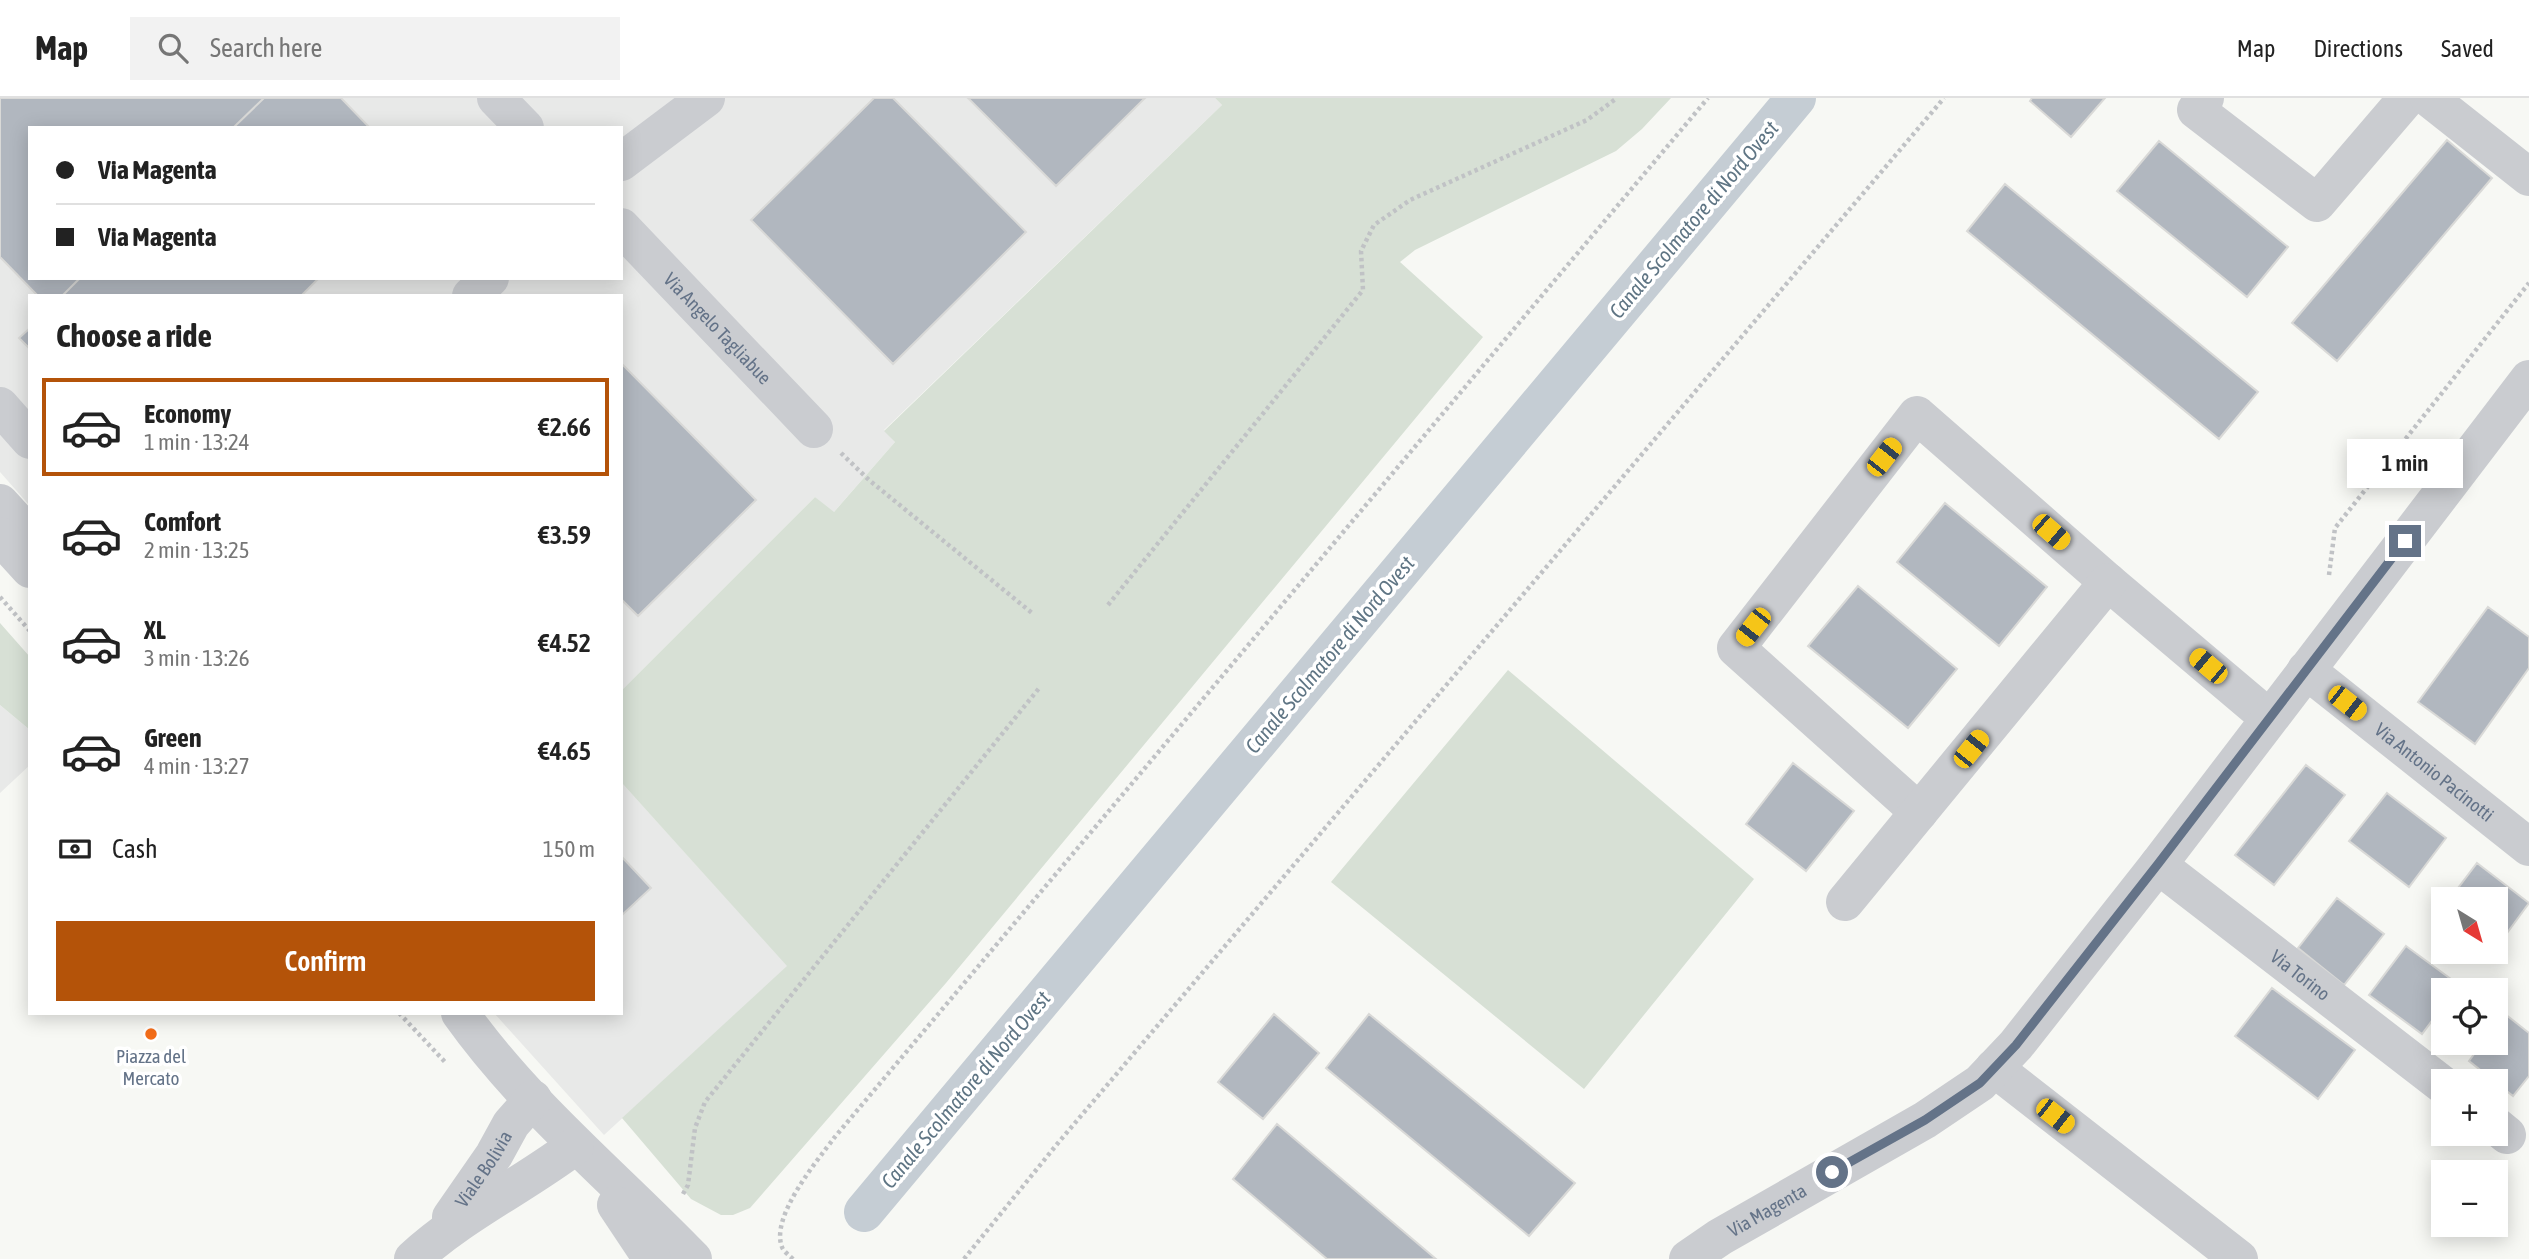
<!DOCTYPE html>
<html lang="en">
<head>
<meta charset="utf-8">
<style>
  body { margin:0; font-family:"Asap Condensed",sans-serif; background:#f2f2f2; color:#222; height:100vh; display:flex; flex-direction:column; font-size:26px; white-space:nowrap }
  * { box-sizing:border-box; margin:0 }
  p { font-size:23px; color:#767676 }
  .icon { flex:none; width:38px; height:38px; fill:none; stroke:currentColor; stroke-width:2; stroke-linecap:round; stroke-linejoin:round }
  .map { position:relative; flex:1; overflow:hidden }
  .side { position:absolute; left:28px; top:196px; width:595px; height:721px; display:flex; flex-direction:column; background:#fff; border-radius:0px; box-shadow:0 4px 18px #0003 }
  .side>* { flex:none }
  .banner { position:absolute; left:28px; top:28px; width:595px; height:154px; border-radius:0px; box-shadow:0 4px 18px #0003; display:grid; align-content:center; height:154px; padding:0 28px; background:#fff }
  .needle { width:46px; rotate:143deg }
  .tools { position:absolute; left:2431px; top:789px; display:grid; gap:14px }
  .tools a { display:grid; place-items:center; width:77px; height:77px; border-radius:0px; background:#fff; box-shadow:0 4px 18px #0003; font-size:35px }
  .end { position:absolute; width:32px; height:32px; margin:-16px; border:9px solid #647388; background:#fff; box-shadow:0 0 0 4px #fff }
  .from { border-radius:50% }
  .bubble { position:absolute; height:49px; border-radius:0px; background:#fff; box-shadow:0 4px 18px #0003; font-size:23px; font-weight:600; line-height:49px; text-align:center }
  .car { position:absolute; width:21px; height:42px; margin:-21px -10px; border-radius:9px; box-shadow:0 0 5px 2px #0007; background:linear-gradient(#f5c518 24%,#345 0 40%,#f5c518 0 76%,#345 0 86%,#f5c518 0) }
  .banner b { display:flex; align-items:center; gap:24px; height:66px; font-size:26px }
  .banner b+b { border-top:2px solid #e0e0e0 }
  .banner i { width:18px; height:18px; background:#222 }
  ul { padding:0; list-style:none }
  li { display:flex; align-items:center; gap:21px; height:98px; margin:0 14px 10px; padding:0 14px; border:4px solid transparent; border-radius:0px }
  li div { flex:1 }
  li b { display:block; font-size:26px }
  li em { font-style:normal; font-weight:600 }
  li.active { border-color:#b45309 }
  li>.icon { width:63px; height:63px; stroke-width:1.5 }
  h2 { padding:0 28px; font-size:32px; line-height:84px }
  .pay { display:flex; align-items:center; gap:18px; height:77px; padding:0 28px; font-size:26px }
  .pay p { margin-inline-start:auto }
  .primary-button { display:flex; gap:14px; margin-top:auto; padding:14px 28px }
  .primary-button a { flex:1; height:80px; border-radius:0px; background:#b45309; color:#fff; font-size:28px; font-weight:600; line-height:80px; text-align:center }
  header { display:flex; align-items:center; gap:42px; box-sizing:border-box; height:98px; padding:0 35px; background:#fff; border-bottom:2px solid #e0e0e0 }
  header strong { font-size:33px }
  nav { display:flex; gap:38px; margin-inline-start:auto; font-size:24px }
  .search { width:490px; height:63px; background:#f2f2f2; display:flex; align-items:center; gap:18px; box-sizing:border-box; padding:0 24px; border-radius:0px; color:#767676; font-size:26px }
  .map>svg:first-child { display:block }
  .built { fill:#e8e9e8; fill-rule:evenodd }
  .green { fill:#d7e0d5 }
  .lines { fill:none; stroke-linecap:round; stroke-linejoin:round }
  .canal { stroke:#c5cdd4; stroke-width:40 }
  .building { fill:#b1b7bf; stroke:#d9d9d7; stroke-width:2 }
  .path { stroke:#c0c2c5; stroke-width:4.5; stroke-dasharray:3.5 3.5; stroke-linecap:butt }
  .minor { stroke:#caccd0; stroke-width:38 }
  .route { stroke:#647388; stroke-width:9 }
  .poi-dot { fill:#f36d19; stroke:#fff; stroke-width:2.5 }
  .labels { text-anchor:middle; stroke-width:7; stroke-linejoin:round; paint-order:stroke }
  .street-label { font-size:19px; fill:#647388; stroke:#fff }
  .poi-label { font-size:19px; fill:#647388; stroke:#fff }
  .water-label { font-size:21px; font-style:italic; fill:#5f7584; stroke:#fff }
</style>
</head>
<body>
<header>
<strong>Map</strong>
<div class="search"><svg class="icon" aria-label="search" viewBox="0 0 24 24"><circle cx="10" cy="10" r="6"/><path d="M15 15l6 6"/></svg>Search here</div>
<nav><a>Map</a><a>Directions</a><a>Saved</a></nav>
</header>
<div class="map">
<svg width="2529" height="1161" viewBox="0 0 2529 1161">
  <rect width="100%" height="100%" fill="#f7f8f4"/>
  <!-- built -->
  <path class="built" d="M 0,0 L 1215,0 L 1222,7 L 884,332 L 895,344 L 833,415 L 815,399 L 621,593 L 621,198 L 30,198 L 30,408 L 0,374 ZM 30,30 L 621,30 L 621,180 L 30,180 Z
    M 0,607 L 30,632 L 30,667 L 0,695 Z
    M 621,684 L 788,868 L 604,1037 L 494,915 L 621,915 Z"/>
  <!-- green -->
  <path class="green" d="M 1215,0 L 1671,0 L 1642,31 L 1616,53 L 1415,152 L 1400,164 L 1483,239 L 946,885 L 750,1110 L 733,1117 L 721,1117 L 691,1101 L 622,1020 L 787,868 L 621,684 L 621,593 L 815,399 L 834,414 L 895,344 L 884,333 L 1222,7 Z
    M 0,525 L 30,559 L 30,632 L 0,607 Z
    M 1508,572 L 1754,781 L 1584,991 L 1331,784 Z"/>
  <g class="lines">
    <!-- canal -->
    <path class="canal" d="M 864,1114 L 1796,0"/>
  </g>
  <!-- building -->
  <path class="building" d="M 0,0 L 264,0 L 233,30 L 30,30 L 30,180 L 80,180 L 62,198 L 38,198 L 0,159 Z
    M 264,0 L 341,0 L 370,30 L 233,30 Z
    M 874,0 L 893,0 L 1026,134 L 893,266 L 751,122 Z
    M 968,0 L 1145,0 L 1056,88 Z
    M 2032,0 L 2105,0 L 2071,39 L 2030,3 Z
    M 2447,42 L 2492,80 L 2337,263 L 2292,225 Z
    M 2159,43 L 2288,149 L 2247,199 L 2117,93 Z
    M 2005,86 L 2258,294 L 2219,341 L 1967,133 Z
    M 80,180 L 319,180 L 301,198 L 62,198 Z
    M 30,230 L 30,251 L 19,240 Z
    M 621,265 L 756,402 L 638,518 L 621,501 Z
    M 1945,405 L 2047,489 L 1999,548 L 1897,464 Z
    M 1858,488 L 1957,571 L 1908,630 L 1808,548 Z
    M 2488,509 L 2529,539 L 2529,570 L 2475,646 L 2418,604 Z
    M 1793,665 L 1854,713 L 1806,773 L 1746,726 Z
    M 2306,667 L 2345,697 L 2274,787 L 2235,757 Z
    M 2387,695 L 2446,740 L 2409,789 L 2349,743 Z
    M 621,758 L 651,790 L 621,818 Z
    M 2477,765 L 2529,805 L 2496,850 L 2496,802 L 2449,802 Z
    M 2337,800 L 2384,836 L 2344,887 L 2298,850 Z
    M 2443,809 L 2443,823 L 2436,818 Z
    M 2406,848 L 2459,887 L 2455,892 L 2443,892 L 2443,908 L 2422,936 L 2369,897 Z
    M 2272,890 L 2355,952 L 2318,1001 L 2235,938 Z
    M 1274,916 L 1319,955 L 1263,1021 L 1218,984 Z
    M 1369,916 L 1575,1085 L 1529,1138 L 1326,970 Z
    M 2505,916 L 2529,935 L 2529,978 L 2513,998 L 2469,963 L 2482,945 L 2496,945 L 2496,928 Z
    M 1277,1026 L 1436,1161 L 1327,1161 L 1233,1081 Z"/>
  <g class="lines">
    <!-- path -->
    <path class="path" d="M 841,355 L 869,382 L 1032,515
      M 2329,477 L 2335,430 L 2529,185
      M 0,499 L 30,533
      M 1108,507 L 1363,192 L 1361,153 L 1374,127 L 1410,102 L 1587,22 L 1617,0
      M 399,915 L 446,965
      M 683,1096 L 688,1087 L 695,1030 L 705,1004 L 1040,589
      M 793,1161 C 790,1158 783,1153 782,1149 C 770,1119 817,1063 834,1040 L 1708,0
      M 964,1161 L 1058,1045 L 1944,0"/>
    <!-- minor -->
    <g class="minor">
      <path d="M 496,0 L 525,30"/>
      <path d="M 2205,0 L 2196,12 L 2317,105 L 2407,0"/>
      <path d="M 2429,0 L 2529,79"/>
      <path d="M 621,64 L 706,0"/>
      <path id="s1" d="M 621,129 L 814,331"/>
      <path d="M 471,198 L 490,180"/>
      <path d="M 0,308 L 30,342"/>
      <path d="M 0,405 L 30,438"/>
      <path d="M 0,438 L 30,471"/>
      <path id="s2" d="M 2306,572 L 2529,749"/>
      <path d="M 1919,714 L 1736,550 L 1917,317 L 2108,484 L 2269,620"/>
      <path id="s3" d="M 2158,767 L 2443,987"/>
      <path d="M 1845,804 L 2108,484"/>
      <path d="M 460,915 C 526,1008 615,1080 693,1161"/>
      <path d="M 1994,970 L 2239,1161"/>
      <path d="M 2496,1028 L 2507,1037"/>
      <path d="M 616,1107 L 652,1161"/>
      <path id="s4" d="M 451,1119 L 494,1057 L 511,1026 L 533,1001"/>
      <path d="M 413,1161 C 462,1116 522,1088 575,1048"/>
      <path id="s5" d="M 1688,1161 L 1720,1139 L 1925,1022 L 1980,985 L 2016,947 L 2158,767 L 2529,281"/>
    </g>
  </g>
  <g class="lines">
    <!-- route -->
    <path class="route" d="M 1832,1074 L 1925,1022 L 1980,985 L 2016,947 L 2158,766 L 2405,443"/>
  </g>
  <!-- markers -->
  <circle class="poi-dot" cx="151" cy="936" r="7"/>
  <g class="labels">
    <!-- street labels -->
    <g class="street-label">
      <text dy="7" stroke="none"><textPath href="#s1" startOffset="140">Via Angelo Tagliabue</textPath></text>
      <text dy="7" stroke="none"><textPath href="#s2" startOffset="164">Via Antonio Pacinotti</textPath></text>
      <text dy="7" stroke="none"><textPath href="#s3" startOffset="180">Via Torino</textPath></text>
      <text dy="7" stroke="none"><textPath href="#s4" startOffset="58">Viale Bolivia</textPath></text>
      <text dy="7" stroke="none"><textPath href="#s5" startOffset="93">Via Magenta</textPath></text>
    </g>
    <!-- poi labels -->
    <g class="poi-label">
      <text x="151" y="965">Piazza del<tspan x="151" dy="22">Mercato</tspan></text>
    </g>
    <!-- water labels -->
    <g class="water-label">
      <text transform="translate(1694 122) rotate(-50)" y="7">Canale Scolmatore di Nord Ovest</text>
      <text transform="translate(1330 557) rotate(-50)" y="7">Canale Scolmatore di Nord Ovest</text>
      <text transform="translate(966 992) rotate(-50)" y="7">Canale Scolmatore di Nord Ovest</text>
    </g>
  </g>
</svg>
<div class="tools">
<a><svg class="needle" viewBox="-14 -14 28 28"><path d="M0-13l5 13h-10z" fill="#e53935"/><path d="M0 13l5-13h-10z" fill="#767676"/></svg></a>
<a><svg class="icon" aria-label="locate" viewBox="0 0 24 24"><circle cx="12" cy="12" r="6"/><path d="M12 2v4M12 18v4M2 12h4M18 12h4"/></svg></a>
<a>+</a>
<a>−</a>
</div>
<i class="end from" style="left:1832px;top:1074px"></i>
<i class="end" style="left:2405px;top:443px"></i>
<div class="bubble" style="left:2347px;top:341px;width:116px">1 min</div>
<i class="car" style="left:1884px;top:359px;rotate:38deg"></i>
<i class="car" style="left:2051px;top:434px;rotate:131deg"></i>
<i class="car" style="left:1753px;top:529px;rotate:218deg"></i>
<i class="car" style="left:2208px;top:568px;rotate:310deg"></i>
<i class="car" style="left:2347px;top:605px;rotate:128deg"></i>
<i class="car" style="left:1971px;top:651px;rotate:39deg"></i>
<i class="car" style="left:2055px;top:1018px;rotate:128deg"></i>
<div class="banner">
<b><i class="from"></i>Via Magenta</b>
<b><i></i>Via Magenta</b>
</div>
<section class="side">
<h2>Choose a ride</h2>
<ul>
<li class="active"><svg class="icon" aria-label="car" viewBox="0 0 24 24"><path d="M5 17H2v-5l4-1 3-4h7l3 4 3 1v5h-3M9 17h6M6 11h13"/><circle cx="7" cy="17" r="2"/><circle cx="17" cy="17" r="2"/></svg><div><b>Economy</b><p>1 min · 13:24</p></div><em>€2.66</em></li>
<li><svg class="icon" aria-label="car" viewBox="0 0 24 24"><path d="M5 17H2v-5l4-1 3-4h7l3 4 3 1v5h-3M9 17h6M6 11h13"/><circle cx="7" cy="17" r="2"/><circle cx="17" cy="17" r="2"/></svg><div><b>Comfort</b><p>2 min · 13:25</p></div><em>€3.59</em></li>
<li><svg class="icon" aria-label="car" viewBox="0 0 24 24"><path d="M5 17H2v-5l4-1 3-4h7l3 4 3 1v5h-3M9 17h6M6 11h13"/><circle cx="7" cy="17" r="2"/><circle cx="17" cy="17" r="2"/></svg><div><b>XL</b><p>3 min · 13:26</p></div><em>€4.52</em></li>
<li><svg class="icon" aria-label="car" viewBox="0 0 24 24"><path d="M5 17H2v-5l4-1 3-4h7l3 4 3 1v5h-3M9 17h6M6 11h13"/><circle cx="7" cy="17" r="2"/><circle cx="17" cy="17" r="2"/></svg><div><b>Green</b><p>4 min · 13:27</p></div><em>€4.65</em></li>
</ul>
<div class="pay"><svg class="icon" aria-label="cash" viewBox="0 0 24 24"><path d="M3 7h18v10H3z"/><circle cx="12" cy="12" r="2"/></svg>Cash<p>150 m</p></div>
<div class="primary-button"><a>Confirm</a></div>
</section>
</div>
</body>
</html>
